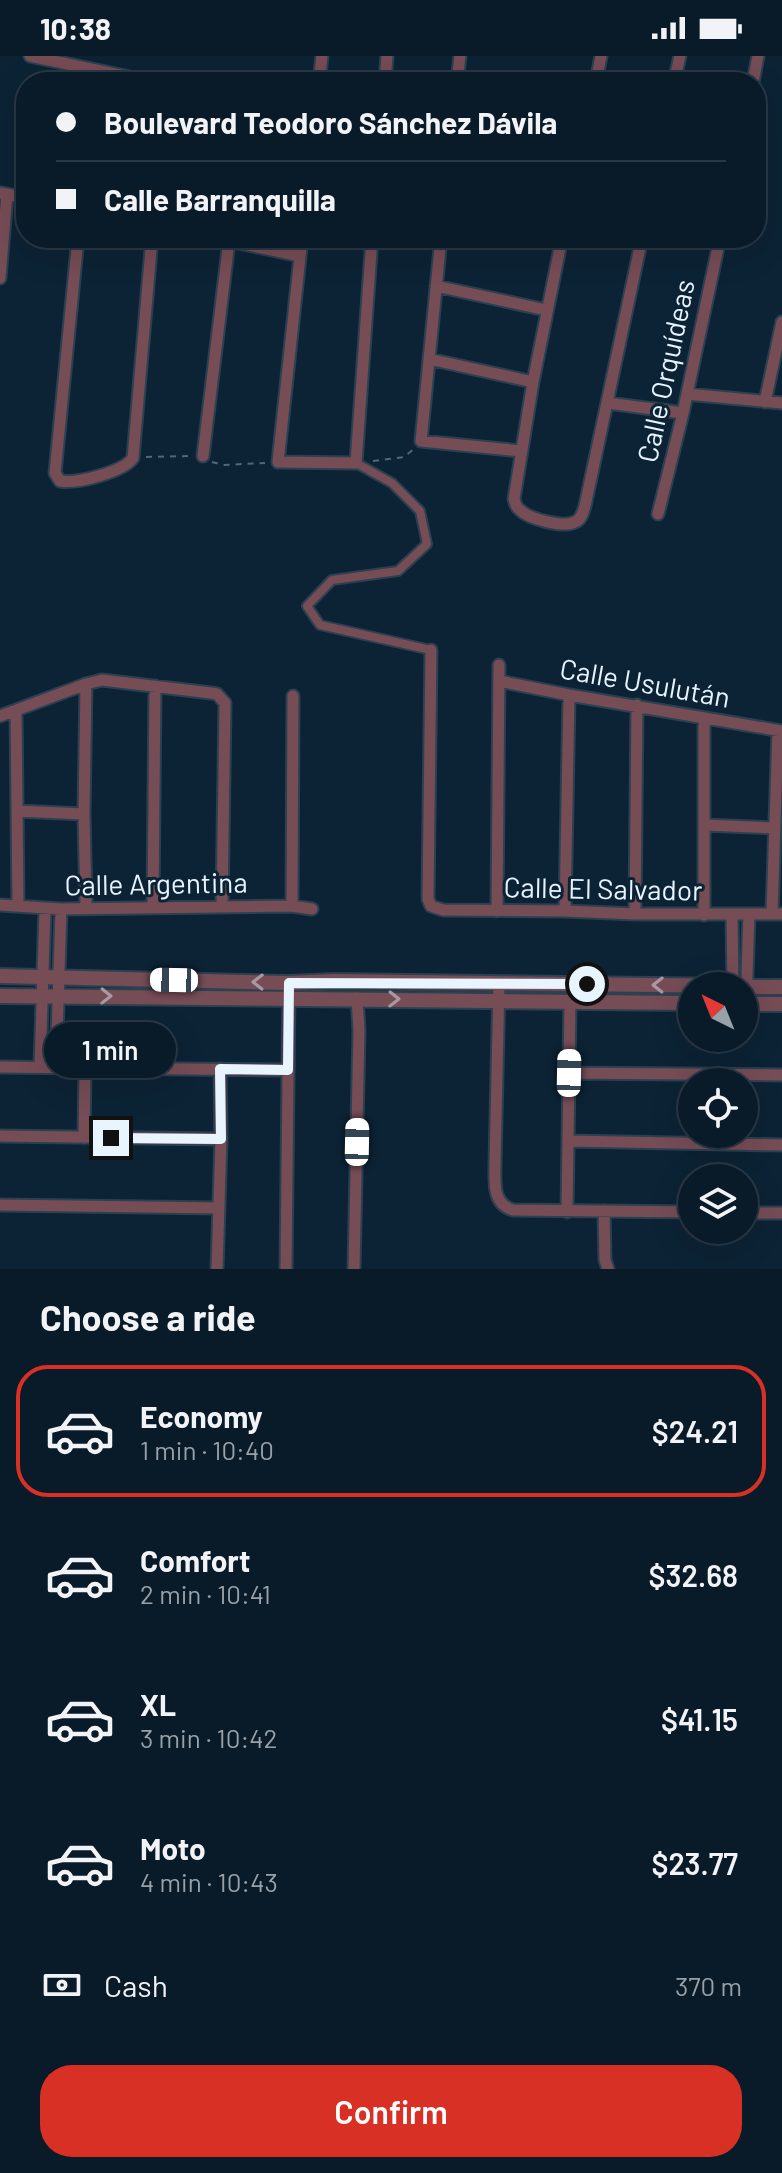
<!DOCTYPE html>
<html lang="en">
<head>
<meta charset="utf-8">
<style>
  body { margin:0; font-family:Barlow,sans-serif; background:#122330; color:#f1f3f6; height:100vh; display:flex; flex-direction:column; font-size:30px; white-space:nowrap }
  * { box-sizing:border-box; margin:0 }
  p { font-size:26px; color:#99a1a8 }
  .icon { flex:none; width:44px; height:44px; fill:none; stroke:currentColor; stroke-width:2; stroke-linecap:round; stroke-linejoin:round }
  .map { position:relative; height:1213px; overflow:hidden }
  .side { display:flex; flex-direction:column; background:#091a28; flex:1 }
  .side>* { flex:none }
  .top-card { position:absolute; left:16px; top:16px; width:750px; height:176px; border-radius:32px; box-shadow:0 8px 32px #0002,0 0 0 2px #293845; display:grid; align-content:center; height:176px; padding:0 40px; background:#091a28 }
  .needle { width:52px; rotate:317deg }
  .buttons { position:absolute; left:678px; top:916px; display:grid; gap:16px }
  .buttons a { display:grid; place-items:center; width:80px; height:80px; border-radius:50%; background:#091a28; box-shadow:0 8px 32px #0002,0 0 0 2px #293845; font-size:40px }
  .end { position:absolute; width:36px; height:36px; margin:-18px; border:10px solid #e8f4fe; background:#111; box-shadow:0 0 0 4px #111 }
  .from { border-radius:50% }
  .bubble { position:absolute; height:56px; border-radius:28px; background:#091a28; box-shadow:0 8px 32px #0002,0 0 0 2px #293845; font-size:26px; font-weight:600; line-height:56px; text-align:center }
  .car { position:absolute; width:24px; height:48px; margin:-24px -12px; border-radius:10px; box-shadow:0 0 6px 2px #0007; background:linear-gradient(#fff 24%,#345 0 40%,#fff 0 76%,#345 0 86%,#fff 0) }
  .top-card b { display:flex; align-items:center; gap:28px; height:76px; font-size:30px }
  .top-card b+b { border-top:2px solid #293845 }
  .top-card i { width:20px; height:20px; background:#f1f3f6 }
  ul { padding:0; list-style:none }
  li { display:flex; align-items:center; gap:24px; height:132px; margin:0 16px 12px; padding:0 24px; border:4px solid transparent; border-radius:32px }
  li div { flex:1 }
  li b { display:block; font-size:30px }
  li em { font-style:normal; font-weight:600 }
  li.active { border-color:#d93025 }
  li>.icon { width:72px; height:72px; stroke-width:1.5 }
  h2 { padding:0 40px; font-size:36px; line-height:96px }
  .pay { display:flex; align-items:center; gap:20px; height:88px; padding:0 40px; font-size:30px }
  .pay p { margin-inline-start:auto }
  .action { display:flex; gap:16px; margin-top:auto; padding:16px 40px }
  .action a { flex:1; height:92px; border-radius:32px; background:#d93025; color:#fff; font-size:32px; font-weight:600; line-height:92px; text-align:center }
  .status { display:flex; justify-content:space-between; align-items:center; height:56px; padding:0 40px; background:#091a28; direction:ltr }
  .status svg { height:22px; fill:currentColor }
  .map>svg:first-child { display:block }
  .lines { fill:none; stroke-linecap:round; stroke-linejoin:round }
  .pedestrian-casing { stroke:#2b4051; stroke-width:12 }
  .minor-casing { stroke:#2b4051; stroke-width:15 }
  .tertiary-casing { stroke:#2b4051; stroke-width:18 }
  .path { stroke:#536776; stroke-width:2; stroke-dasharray:6 6; stroke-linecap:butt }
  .pedestrian { stroke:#764c55; stroke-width:8 }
  .minor { stroke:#764c55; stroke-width:11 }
  .tertiary { stroke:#764c55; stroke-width:14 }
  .oneway { stroke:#a998a1 }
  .route { stroke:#e8f4fe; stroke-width:10 }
  .labels { text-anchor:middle; stroke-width:6; stroke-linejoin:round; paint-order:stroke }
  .street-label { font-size:28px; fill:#e8f4fe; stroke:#0c2335 }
</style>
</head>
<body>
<div class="status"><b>10:38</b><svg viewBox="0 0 49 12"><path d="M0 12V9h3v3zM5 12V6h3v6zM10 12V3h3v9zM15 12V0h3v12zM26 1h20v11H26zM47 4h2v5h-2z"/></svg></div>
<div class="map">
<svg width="782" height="1213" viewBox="0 0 782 1213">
  <rect width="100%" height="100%" fill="#0c2335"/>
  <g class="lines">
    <defs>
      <path id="pedestrian" d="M 356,407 L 392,427 L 420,455 L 427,488 L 398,515 L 332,524 L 307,550 L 320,569 L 431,594"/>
      <path id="minor" d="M 30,0 L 153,26
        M 319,26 L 322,0
        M 385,26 L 387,0
        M 457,26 L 460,0
        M 596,26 L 601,0
        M 674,26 L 680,0
        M 753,26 L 758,0
        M 1,137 L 26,142
        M 78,182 L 55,417 L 60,425 C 77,428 123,416 133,402 L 152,182
        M 215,182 L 300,200
        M 302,182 L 278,406 L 356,407 L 372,182
        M 441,182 L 421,385 L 521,395
        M 562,182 L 533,326 L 514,443 C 516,449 515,450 520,454 C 529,463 563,472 575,466 C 582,463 583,456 585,450 L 642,182
        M 0,222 L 7,138
        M 436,230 L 546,254
        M 429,303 L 533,326
        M 687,338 L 782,347
        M 765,346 L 782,266
        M 608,347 L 683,357
        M 203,400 L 229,185
        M 658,458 L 683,357 L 720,182
        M 431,594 L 428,843 L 431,850 L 443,854 L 565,855 L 635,858 L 782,858
        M 499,625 L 569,639 L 782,675
        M 86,628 L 84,758 L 86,851
        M 16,654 L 18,850
        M 0,660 L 86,628 L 102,624 L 211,637 L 217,638 L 225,647 L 222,851
        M 704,663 L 704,859
        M 17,755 L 84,758
        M 705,769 L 774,772
        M 0,849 L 61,853 L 292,850 L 312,853
        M 292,850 L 293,640
        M 153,851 L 155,630
        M 497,855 L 499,609
        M 565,855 L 569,639
        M 635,858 L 637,649
        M 772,858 L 778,675
        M 732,859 L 733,930
        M 499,927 L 495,1108 C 495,1126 492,1148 513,1154 L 692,1156
        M 746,948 L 749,859
        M 0,1011 L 288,1014
        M 40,1011 L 45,853
        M 56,1011 L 61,853
        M 569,1017 L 782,1019
        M 0,1080 L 221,1083
        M 84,1082 L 85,1012
        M 569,1085 L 782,1089
        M 0,1149 L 219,1152
        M 604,1155 L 605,1204 L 608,1213
        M 567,1156 L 570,945
        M 744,1157 L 782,1157
        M 217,1213 L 221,1083 L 220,1013
        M 286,1213 L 289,927
        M 354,1213 L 359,974 L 357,942"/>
      <path id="tertiary" d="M 0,920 L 289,927 L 334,925 L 736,930
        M 744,931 L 782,931
        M 0,940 L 692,947
        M 744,948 L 782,948"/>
    </defs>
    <!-- pedestrian casing -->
    <use href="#pedestrian" class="pedestrian-casing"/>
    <!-- minor casing -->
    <use href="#minor" class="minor-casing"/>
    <!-- tertiary casing -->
    <use href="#tertiary" class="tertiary-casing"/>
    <!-- path -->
    <path class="path" d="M 146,401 L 191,400
      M 373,405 L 404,401 L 415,392
      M 212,406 L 223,409 L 265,407"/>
    <!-- pedestrian -->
    <use href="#pedestrian" class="pedestrian"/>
    <!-- minor -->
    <use href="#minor" class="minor"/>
    <!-- tertiary -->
    <use href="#tertiary" class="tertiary"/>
  </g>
  <!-- one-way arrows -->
  <defs><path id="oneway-chevron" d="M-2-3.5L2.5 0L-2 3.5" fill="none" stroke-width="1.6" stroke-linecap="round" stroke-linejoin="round" transform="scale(2)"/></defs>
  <g class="oneway">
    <use href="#oneway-chevron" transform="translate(258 926) rotate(-179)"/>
    <use href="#oneway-chevron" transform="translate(658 929) rotate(-179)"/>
    <use href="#oneway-chevron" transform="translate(106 940) rotate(1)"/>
    <use href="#oneway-chevron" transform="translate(394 943) rotate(1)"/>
  </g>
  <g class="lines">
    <!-- route -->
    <path class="route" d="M 111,1082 L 221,1083 L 220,1013 L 288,1014 L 289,927 L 587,928"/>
  </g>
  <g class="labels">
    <!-- street labels -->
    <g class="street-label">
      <text transform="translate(666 315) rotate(-78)" y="10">Calle Orquídeas</text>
      <text transform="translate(645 627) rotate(10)" y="10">Calle Usulután</text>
      <text transform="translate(156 828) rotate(-1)" y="10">Calle Argentina</text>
      <text transform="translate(603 833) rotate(1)" y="10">Calle El Salvador</text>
    </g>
  </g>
</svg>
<div class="buttons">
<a><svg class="needle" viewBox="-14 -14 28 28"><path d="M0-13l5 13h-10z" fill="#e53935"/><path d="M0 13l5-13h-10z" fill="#99a1a8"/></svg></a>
<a><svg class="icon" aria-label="locate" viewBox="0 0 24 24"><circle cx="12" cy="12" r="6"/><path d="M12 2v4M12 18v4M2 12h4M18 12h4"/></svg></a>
<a><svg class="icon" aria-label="layers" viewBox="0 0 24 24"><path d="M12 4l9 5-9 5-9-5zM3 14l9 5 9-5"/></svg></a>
</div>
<i class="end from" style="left:587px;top:928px"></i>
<i class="end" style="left:111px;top:1082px"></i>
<div class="bubble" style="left:44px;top:966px;width:132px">1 min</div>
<i class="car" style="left:174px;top:924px;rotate:271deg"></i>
<i class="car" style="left:569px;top:1017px;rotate:1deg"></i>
<i class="car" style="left:357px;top:1086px;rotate:1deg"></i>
<div class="top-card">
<b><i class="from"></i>Boulevard Teodoro Sánchez Dávila</b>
<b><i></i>Calle Barranquilla</b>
</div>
</div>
<section class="side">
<h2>Choose a ride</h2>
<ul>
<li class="active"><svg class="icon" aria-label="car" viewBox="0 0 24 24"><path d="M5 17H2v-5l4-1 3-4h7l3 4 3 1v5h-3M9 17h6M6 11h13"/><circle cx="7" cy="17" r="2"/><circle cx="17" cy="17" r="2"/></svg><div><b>Economy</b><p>1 min · 10:40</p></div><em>$24.21</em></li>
<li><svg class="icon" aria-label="car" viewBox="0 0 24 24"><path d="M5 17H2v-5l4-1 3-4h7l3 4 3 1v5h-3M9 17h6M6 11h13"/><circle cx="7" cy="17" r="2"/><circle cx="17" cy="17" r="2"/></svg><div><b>Comfort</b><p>2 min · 10:41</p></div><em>$32.68</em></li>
<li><svg class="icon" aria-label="car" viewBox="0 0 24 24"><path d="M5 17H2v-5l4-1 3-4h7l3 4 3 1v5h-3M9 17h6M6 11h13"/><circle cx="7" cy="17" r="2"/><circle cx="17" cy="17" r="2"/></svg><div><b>XL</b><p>3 min · 10:42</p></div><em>$41.15</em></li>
<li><svg class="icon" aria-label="car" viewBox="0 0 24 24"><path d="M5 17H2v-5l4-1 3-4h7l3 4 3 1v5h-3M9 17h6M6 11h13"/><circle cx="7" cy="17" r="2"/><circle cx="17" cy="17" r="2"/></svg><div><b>Moto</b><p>4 min · 10:43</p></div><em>$23.77</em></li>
</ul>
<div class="pay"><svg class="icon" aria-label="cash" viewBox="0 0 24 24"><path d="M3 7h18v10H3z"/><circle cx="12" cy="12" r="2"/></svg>Cash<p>370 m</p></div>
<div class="action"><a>Confirm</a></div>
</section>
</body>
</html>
